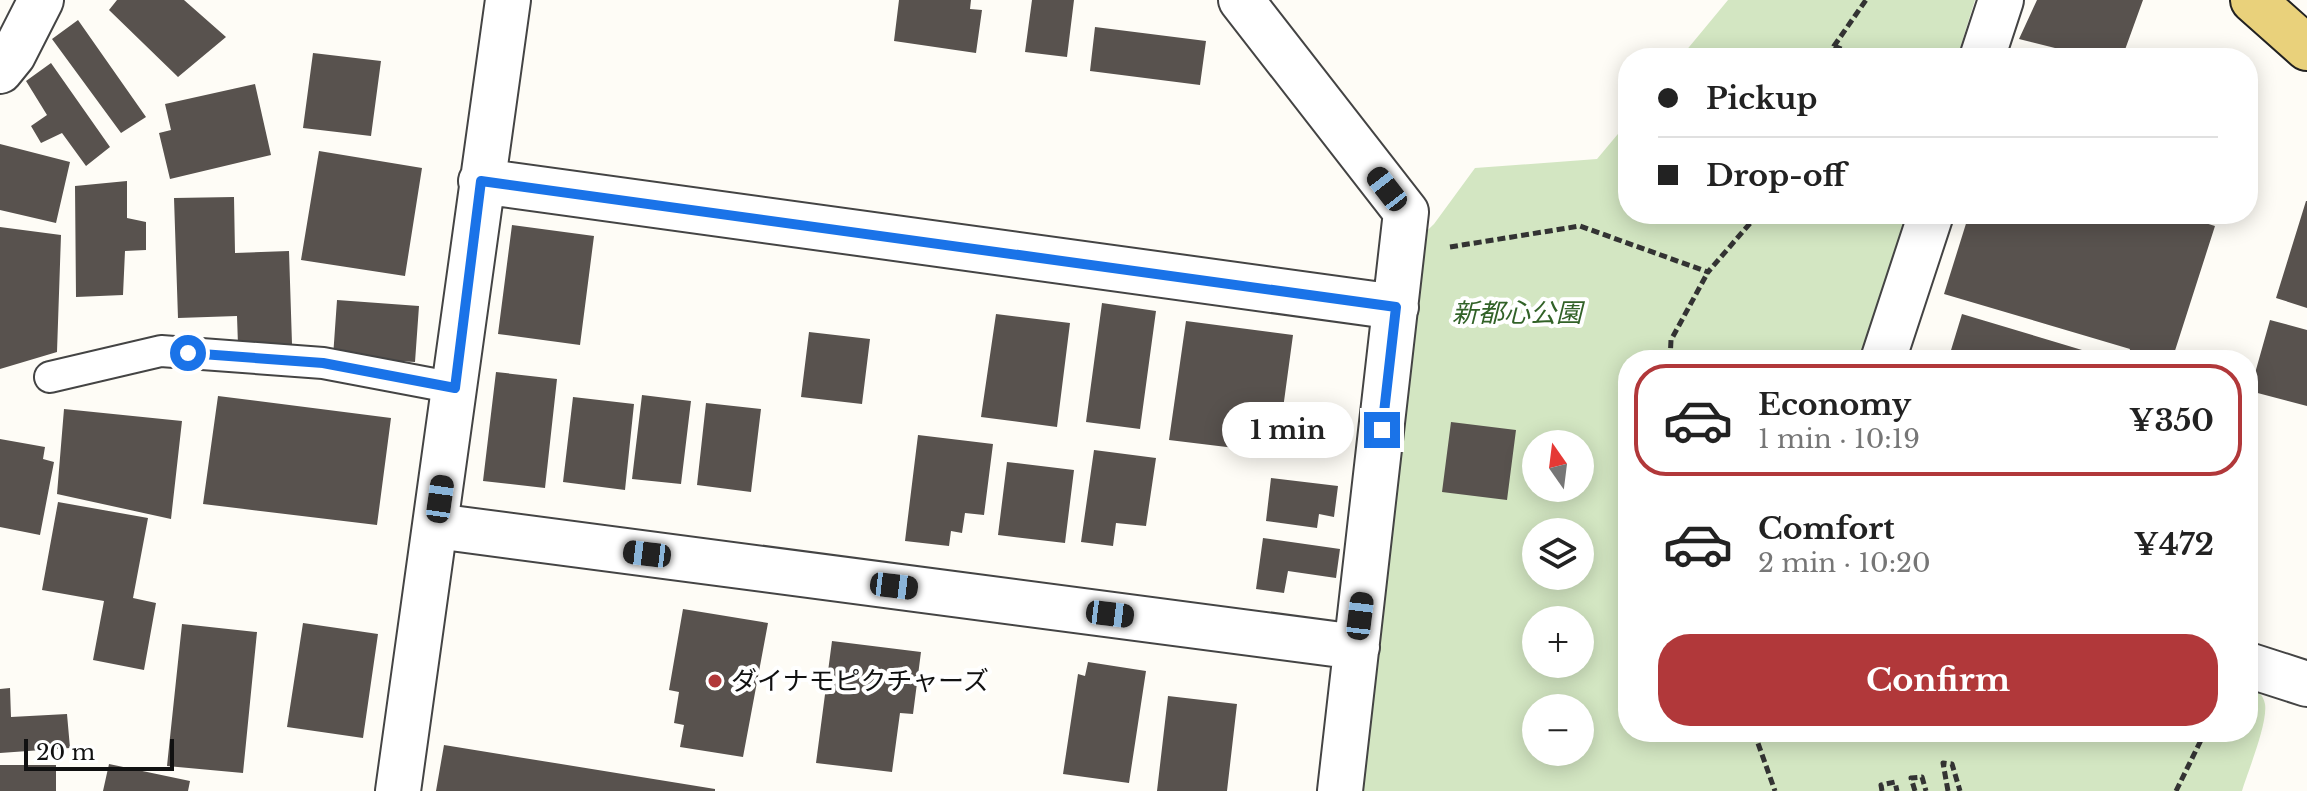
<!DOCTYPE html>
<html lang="en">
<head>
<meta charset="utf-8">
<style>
  body { margin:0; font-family:"Libre Baskerville","Noto Sans JP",serif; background:#f6f6f6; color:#222; height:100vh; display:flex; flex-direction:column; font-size:30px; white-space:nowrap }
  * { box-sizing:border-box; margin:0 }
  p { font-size:26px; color:#767676 }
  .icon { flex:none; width:44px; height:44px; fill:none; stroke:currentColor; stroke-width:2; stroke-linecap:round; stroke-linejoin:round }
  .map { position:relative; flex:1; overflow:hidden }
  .side { position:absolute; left:1618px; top:350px; width:640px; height:392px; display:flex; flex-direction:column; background:#fff; border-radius:32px; box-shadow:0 4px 20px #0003 }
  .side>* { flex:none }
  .hud { position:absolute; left:1618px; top:48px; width:640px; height:176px; border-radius:32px; box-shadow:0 4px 20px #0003; display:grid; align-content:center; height:176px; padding:0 40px; background:#fff }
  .needle { width:52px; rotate:346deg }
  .buttons { position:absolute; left:1522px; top:430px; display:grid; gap:16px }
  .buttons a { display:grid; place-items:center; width:72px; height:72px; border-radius:50%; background:#fff; box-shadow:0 4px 20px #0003; font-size:40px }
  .scale { position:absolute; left:24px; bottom:20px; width:150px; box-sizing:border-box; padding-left:8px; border:4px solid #111; border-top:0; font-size:22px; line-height:28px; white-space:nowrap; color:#111; -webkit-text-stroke:6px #fff; paint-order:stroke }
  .end { position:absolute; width:36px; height:36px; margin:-18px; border:10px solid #1a73e8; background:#fff; box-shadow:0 0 0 4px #fff }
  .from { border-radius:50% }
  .bubble { position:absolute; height:56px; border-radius:28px; background:#fff; box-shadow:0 4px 20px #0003; font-size:26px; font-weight:700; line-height:56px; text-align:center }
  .car { position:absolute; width:24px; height:48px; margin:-24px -12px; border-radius:10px; box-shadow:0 0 6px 2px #0007; background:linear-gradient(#222 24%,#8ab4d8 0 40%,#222 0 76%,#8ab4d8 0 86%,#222 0) }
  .hud b { display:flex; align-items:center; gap:28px; height:76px; font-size:30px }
  .hud b+b { border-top:2px solid #e0e0e0 }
  .hud i { width:20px; height:20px; background:#222 }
  ul { padding:14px 0 0; list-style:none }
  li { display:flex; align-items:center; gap:24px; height:112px; margin:0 16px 12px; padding:0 24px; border:4px solid transparent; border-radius:32px }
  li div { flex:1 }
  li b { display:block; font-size:30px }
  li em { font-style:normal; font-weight:700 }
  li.selected { border-color:#b1383a }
  li>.icon { width:72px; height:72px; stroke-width:1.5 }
  .action { display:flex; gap:16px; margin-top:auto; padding:16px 40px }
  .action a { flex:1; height:92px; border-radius:32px; background:#b1383a; color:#fff; font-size:32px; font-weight:700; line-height:92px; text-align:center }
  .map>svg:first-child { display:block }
  .green { fill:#d3e6c2; fill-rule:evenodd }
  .building { fill:#58524e }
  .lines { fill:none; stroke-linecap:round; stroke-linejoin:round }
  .service-casing { stroke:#444; stroke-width:34 }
  .minor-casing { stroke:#444; stroke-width:48 }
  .primary-casing { stroke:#222; stroke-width:48 }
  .path { stroke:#333; stroke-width:5; stroke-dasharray:8 4; stroke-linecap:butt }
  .service { stroke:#fff; stroke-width:30 }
  .minor { stroke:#fff; stroke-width:44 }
  .primary { stroke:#e9d17b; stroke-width:44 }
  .route { stroke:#1a73e8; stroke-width:10 }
  .poi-dot { fill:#b1383a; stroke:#fff; stroke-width:3 }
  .labels { text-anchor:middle; stroke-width:8; stroke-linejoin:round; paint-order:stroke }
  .park-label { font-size:26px; font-style:italic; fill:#326228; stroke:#fff }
  .poi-label { font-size:26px; fill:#111; stroke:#fff; text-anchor:start }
</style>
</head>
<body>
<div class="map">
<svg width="2307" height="791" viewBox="0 0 2307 791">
  <rect width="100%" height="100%" fill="#fefcf6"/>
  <!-- green -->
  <path class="green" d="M 1728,0 L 1975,0 L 1957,58 L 1680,58 Z
    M 1628,122 L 1628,214 L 1907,214 L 1861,360 L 1628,360 L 1628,732 L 2248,732 L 2248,687 C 2257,690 2263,694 2265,704 C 2268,723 2248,771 2242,791 L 1360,791 L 1402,255 L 1434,224 L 1475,168 L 1597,159 ZM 1536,444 L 1580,444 L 1580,488 L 1536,488 ZM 1536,532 L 1580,532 L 1580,576 L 1536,576 ZM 1536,620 L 1580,620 L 1580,664 L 1536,664 ZM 1536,708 L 1580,708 L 1580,752 L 1536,752 Z"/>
  <!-- building -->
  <path class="building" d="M 117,0 L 184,0 L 226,37 L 178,77 L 109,10 Z
    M 899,0 L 971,0 L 970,9 L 982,10 L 976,53 L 894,41 Z
    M 1032,0 L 1074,0 L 1067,57 L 1025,52 Z
    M 2037,0 L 2143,0 L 2122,58 L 2095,58 L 2019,39 Z
    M 78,20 L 146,117 L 121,133 L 52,39 Z
    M 1095,27 L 1206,41 L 1200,85 L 1090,71 Z
    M 313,53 L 381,61 L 371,136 L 303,128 Z
    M 51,63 L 110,147 L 86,166 L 62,133 L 41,143 L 31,126 L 47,115 L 26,81 Z
    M 255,84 L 271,155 L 170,179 L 159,133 L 171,130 L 165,104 Z
    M 0,144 L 70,162 L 56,223 L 0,210 Z
    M 319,151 L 422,168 L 405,276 L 301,260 Z
    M 127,181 L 127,218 L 146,222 L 146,250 L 125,251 L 123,295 L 76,297 L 75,186 Z
    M 234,197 L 235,253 L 289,251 L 292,344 L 238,345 L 237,316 L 178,318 L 174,198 Z
    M 2306,201 L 2307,201 L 2307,308 L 2276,298 Z
    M 1969,214 L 2176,214 L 2215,226 L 2172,360 L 2127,360 L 2130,349 L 1944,294 Z
    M 512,225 L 594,236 L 580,345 L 498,334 Z
    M 0,227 L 61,235 L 57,352 L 0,369 Z
    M 337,300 L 419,306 L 415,362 L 333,357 Z
    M 1102,303 L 1156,311 L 1140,429 L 1086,422 Z
    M 996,314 L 1070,323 L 1057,427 L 981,417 Z
    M 1962,314 L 2112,359 L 2112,360 L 1948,360 Z
    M 2270,320 L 2307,330 L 2307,406 L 2250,391 Z
    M 1186,321 L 1293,335 L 1277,453 L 1169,440 Z
    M 809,332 L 870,339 L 862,404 L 801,397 Z
    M 496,372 L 557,379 L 545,488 L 483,481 Z
    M 642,395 L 691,401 L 681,484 L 632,479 Z
    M 218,396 L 391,418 L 377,525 L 203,504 Z
    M 573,397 L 634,404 L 625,490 L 563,482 Z
    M 706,403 L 761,409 L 751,492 L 697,485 Z
    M 64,409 L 182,421 L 171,519 L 57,494 Z
    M 1451,422 L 1516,430 L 1507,500 L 1442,492 Z
    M 918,435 L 993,444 L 984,515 L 965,513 L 962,533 L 951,531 L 949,546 L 905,541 Z
    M 0,439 L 45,447 L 43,459 L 54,462 L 40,535 L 0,527 Z
    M 1094,450 L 1156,458 L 1146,526 L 1116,523 L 1113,546 L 1081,542 Z
    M 1007,462 L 1074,470 L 1065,543 L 998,535 Z
    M 1271,478 L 1338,486 L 1334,517 L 1319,514 L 1317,528 L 1266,521 Z
    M 58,502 L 148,518 L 133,598 L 156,603 L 144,670 L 93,660 L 104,601 L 42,590 Z
    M 1263,538 L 1340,549 L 1336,578 L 1288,571 L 1284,593 L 1256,589 Z
    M 683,609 L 768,623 L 743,757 L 680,747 L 684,725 L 674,723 L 679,692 L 669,690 Z
    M 303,623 L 378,634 L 363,738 L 287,727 Z
    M 182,624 L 257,632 L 243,773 L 167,766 Z
    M 832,641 L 921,652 L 913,714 L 900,713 L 892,772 L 816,763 Z
    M 1088,662 L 1146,671 L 1129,783 L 1063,774 L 1078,674 L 1085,676 Z
    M 10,688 L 11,717 L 67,714 L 70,748 L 0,753 L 0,689 Z
    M 1168,696 L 1237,704 L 1227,791 L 1157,791 Z
    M 444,745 L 715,789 L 715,791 L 436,791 Z
    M 109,764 L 190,781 L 188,791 L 103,791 Z
    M 0,765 L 56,765 L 56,791 L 0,791 Z"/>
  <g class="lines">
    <defs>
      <path id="service" d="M 50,377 L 161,351 L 323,363 L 455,388"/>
      <path id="minor" d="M 1241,0 L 1406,212 L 1340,791
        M 1982,58 L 2001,0
        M 0,71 L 13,55 L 41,0
        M 481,181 L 1396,307
        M 1883,360 L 1931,214
        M 436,526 L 1357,647
        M 2248,665 L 2307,684
        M 398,791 L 508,0"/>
      <path id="primary" d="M 2253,0 L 2307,48"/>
    </defs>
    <!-- service casing -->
    <use href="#service" class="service-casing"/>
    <!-- minor casing -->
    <use href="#minor" class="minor-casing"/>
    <!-- primary casing -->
    <use href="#primary" class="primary-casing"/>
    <!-- path -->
    <path class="path" d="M 1834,46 L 1862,58
      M 1831,58 L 1834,46 L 1866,0
      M 1450,247 L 1580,226 L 1708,272 L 1758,214
      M 1670,360 L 1671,340 L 1708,272
      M 1754,732 L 1775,791
      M 1882,791 L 1881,785 L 1895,782 L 1897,791
      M 1915,791 L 1911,778 L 1922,777 L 1926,791
      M 1948,791 L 1943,763 L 1952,764 L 1960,791
      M 2176,791 L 2205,732"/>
    <!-- service -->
    <use href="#service" class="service"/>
    <!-- minor -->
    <use href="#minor" class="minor"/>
    <!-- primary -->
    <use href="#primary" class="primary"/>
  </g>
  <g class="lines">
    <!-- route -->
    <path class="route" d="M 188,353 L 323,363 L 455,388 L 481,181 L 1396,307 L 1382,430"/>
  </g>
  <!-- markers -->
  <circle class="poi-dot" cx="715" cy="681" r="8"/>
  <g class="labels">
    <!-- park labels -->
    <g class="park-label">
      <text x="1517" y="322">新都心公園</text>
    </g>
    <!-- poi labels -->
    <g class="poi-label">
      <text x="731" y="690">ダイナモピクチャーズ</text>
    </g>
  </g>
</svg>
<div class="buttons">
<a><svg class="needle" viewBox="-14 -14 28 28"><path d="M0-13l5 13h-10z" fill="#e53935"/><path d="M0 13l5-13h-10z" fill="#767676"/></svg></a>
<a><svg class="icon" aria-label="layers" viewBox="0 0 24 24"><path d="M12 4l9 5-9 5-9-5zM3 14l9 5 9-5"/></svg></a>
<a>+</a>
<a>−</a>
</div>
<div class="scale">20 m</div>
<i class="end from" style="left:188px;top:353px"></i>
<i class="end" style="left:1382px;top:430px"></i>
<div class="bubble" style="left:1222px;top:402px;width:132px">1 min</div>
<i class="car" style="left:1387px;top:189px;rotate:322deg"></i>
<i class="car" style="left:440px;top:499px;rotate:8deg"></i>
<i class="car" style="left:647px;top:554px;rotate:277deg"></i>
<i class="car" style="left:894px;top:586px;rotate:97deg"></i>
<i class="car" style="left:1110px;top:614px;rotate:97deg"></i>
<i class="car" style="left:1360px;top:616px;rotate:7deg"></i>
<div class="hud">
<b><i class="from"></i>Pickup</b>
<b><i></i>Drop-off</b>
</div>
<section class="side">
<ul>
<li class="selected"><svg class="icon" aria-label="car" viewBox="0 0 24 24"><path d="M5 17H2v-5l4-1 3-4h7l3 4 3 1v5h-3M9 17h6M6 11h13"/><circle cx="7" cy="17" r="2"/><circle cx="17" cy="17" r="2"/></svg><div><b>Economy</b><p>1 min · 10:19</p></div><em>¥350</em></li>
<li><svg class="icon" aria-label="car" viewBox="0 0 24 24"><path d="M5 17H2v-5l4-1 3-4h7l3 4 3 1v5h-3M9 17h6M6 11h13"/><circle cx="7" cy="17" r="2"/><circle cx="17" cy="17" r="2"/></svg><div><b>Comfort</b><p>2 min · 10:20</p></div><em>¥472</em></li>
</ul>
<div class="action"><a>Confirm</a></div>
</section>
</div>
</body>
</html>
